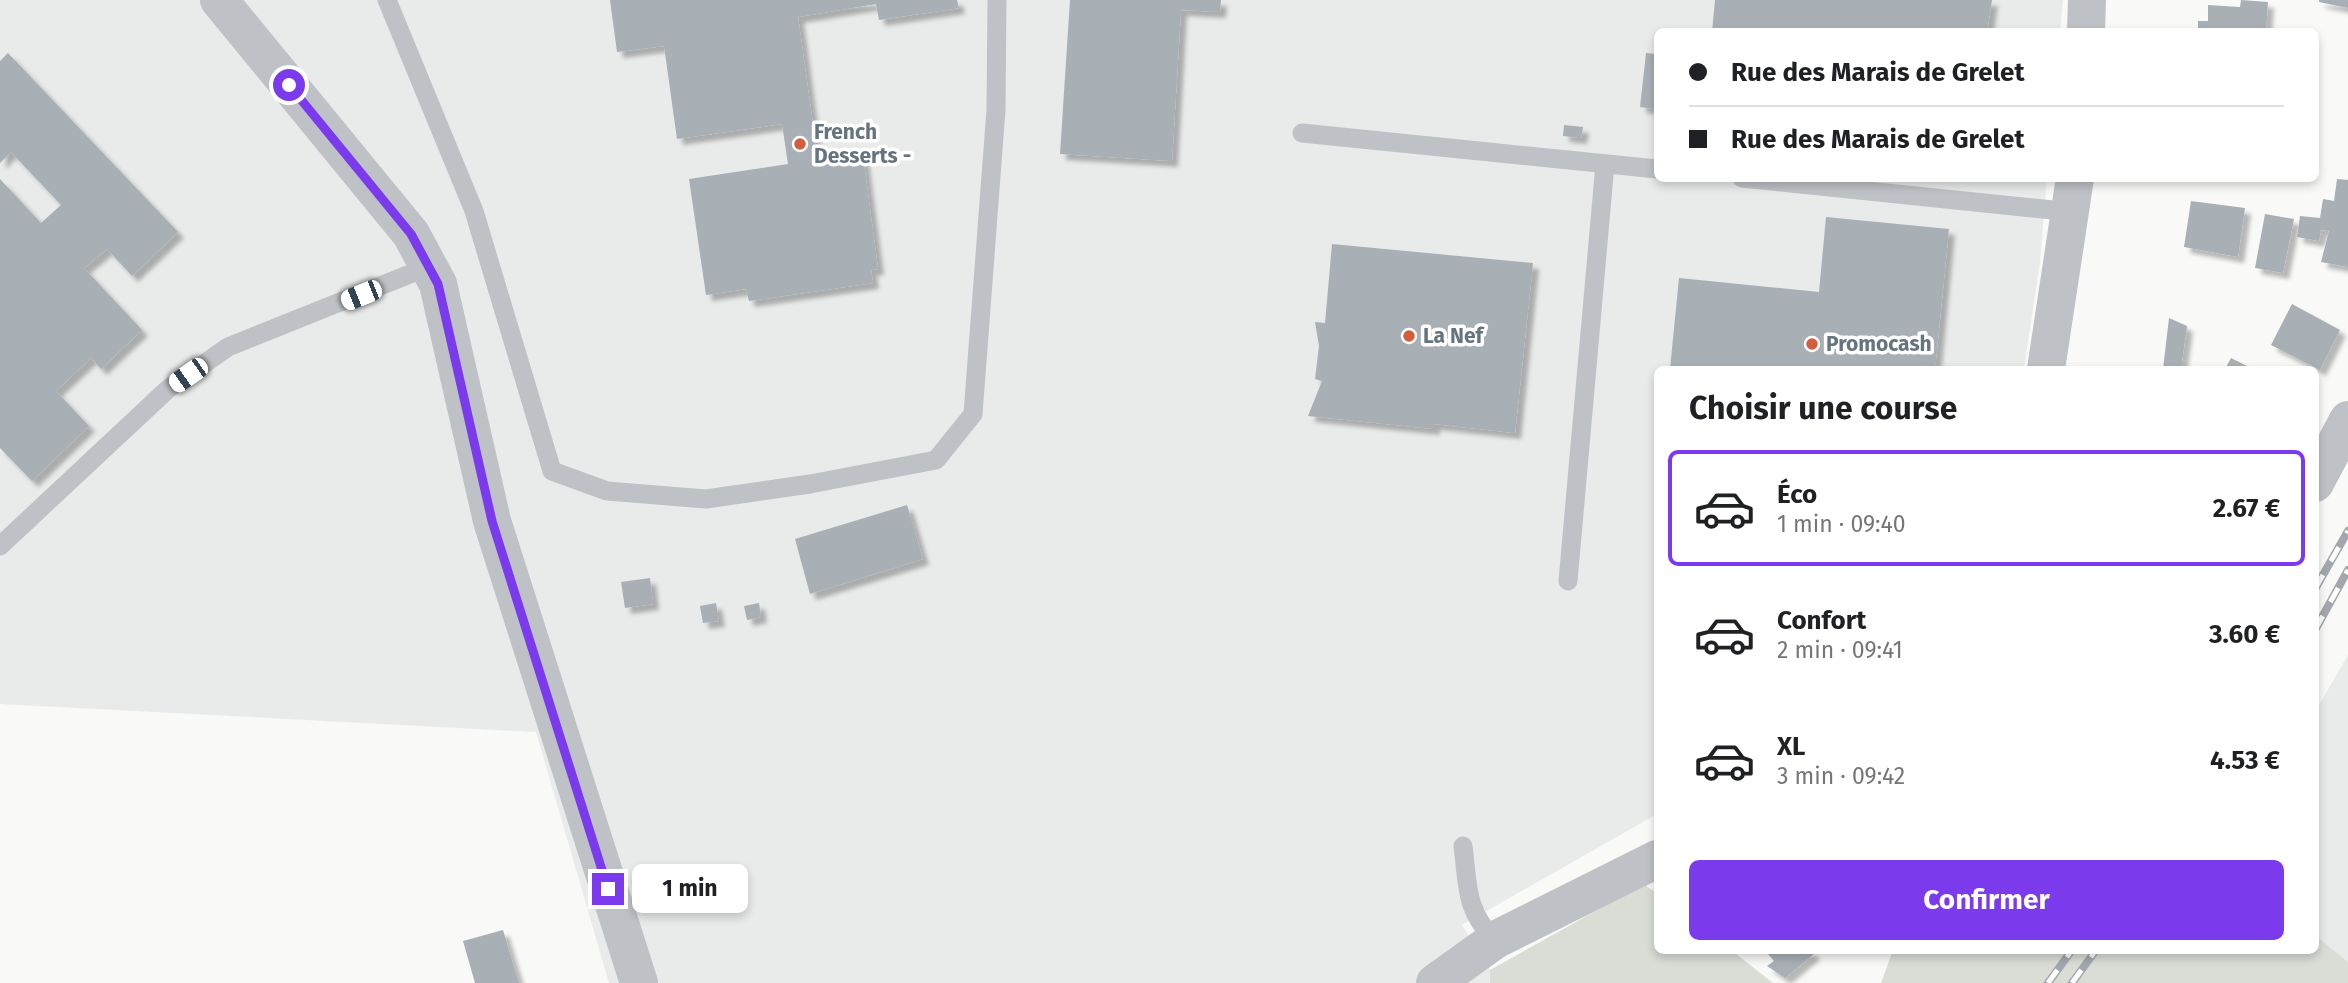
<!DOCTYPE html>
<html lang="fr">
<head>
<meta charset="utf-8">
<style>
  body { margin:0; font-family:"Fira Sans",sans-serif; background:#f2f2f2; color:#202124; height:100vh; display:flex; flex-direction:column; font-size:26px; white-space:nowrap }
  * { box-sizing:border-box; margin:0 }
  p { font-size:23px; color:#757577 }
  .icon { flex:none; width:38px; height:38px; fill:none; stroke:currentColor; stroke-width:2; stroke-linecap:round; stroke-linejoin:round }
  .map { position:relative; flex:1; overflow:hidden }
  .details { position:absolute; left:1654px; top:366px; width:665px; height:588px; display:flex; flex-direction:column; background:#fff; border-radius:10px; box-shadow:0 4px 10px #0003 }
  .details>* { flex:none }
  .banner { position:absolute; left:1654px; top:28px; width:665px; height:154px; border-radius:10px; box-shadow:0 4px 10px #0003; display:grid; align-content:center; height:154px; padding:0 35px; background:#fff }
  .end { position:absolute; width:32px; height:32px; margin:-16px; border:9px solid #7c3aed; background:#fff; box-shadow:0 0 0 4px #fff }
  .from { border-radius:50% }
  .bubble { position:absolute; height:49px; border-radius:10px; background:#fff; box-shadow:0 4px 10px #0003; font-size:23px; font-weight:700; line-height:49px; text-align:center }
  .car { position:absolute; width:21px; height:42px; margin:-21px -10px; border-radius:9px; box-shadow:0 0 5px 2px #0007; background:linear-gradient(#fff 24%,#345 0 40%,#fff 0 76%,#345 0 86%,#fff 0) }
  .banner b { display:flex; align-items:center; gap:24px; height:66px; font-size:26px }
  .banner b+b { border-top:2px solid #e0e0e0 }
  .banner i { width:18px; height:18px; background:#202124 }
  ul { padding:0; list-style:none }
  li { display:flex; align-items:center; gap:21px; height:116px; margin:0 14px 10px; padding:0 21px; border:4px solid transparent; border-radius:10px }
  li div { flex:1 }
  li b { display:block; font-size:26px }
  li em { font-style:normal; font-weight:700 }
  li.on { border-color:#7c3aed }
  li>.icon { width:63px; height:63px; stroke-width:1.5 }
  h2 { padding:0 35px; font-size:32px; line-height:84px }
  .cta { display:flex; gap:14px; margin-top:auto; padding:14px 35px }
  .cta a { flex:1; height:80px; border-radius:10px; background:#7c3aed; color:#fff; font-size:28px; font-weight:700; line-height:80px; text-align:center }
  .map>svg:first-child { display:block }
  .built { fill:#e9eaea }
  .green { fill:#d9ddd6 }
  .building { fill:#a8afb5; filter:url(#shadow) }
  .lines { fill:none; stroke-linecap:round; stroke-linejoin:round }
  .service { stroke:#bec2c6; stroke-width:19 }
  .minor { stroke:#bec2c6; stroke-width:38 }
  .rail-casing { stroke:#a1a7ac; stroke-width:8 }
  .rail { stroke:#fff; stroke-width:5; stroke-dasharray:16; stroke-linecap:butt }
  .route { stroke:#7c3aed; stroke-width:9 }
  .poi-dot { fill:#d05e3f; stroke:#fff; stroke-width:2.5 }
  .labels { text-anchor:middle; stroke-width:7; stroke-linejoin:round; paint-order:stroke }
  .poi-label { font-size:21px; font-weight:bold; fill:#66747e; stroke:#fff; text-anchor:start }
</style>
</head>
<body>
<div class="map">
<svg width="2348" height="983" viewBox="0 0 2348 983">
  <defs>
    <filter id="shadow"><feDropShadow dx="6" dy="6" stdDeviation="2" flood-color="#0004"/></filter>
  </defs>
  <rect width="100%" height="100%" fill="#f9f9f7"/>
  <!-- built -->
  <path class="built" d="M 0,0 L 2063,0 L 2060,31 L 1657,32 L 1657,178 L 2047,179 L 2040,262 L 2024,369 L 1657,369 L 1657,814 L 1462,925 L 1490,970 L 1490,983 L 609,983 L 536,732 L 0,704 Z
    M 2348,655 L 2348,962 L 2315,935 L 2315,712 Z"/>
  <!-- green -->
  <path class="green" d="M 1644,884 L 1657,894 L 1657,950 L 1731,950 L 1773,983 L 1490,983 L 1490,970 Z
    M 2315,935 L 2348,962 L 2348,983 L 1881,983 L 1893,950 L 2315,950 Z"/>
  <!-- building -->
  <path class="building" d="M 610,0 L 957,0 L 959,8 L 879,20 L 876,4 L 798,17 L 817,154 L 862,149 L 878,269 L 871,270 L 873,283 L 749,301 L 746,289 L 706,295 L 689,179 L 788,164 L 782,124 L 677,139 L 664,46 L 617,52 Z
    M 1070,0 L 1221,0 L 1220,12 L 1181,10 L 1172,161 L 1060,154 Z
    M 1715,0 L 1992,0 L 1987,32 L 1712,32 Z
    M 2241,0 L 2268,2 L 2266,32 L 2198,32 L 2198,21 L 2208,21 L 2208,5 L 2240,7 Z
    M 2319,0 L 2348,0 L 2348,8 L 2319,2 Z
    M 8,53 L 178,232 L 132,276 L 107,249 L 84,268 L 142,330 L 101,369 L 91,358 L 56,391 L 89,426 L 32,481 L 0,448 L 0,179 L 41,223 L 61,205 L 11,152 L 0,163 L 0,61 Z
    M 1646,53 L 1657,54 L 1657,109 L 1640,107 Z
    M 1564,125 L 1583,127 L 1581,138 L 1563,136 Z
    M 2337,179 L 2348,180 L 2348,267 L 2321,262 L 2329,231 L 2321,230 L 2319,241 L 2297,237 L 2300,216 L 2320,218 L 2323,199 L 2334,201 Z
    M 2191,201 L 2245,208 L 2238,257 L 2184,247 Z
    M 2265,214 L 2294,219 L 2283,273 L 2255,268 Z
    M 1826,217 L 1949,229 L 1935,369 L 1670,369 L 1679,278 L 1819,292 Z
    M 1332,244 L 1533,263 L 1515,433 L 1434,424 L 1434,429 L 1308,416 L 1322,381 L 1315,379 L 1319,346 L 1315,322 L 1325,323 Z
    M 2292,304 L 2340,330 L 2320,370 L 2271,345 Z
    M 2169,318 L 2187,326 L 2181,369 L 2163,369 Z
    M 2231,358 L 2253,369 L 2225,369 Z
    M 907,505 L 923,559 L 810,594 L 795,539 Z
    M 650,578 L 653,604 L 625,608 L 621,582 Z
    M 716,603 L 719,621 L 703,623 L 700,606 Z
    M 759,603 L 761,617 L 747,620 L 744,606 Z
    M 503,930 L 519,983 L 475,983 L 463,941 Z
    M 1773,950 L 1811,950 L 1814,954 L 1785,978 L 1767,966 L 1774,961 L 1768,954 Z"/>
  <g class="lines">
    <!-- service -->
    <path class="service" d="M 387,0 L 474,211 L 552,471 L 607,491 L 706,499 L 810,484 L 936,460 L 973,414 L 996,110 L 997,0
      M 1302,133 L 1657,169
      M 1742,178 L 2072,212
      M 0,546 L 168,389 L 228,347 L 430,266
      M 1568,581 L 1605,164
      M 1463,846 C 1468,885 1465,911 1495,940"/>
    <!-- minor -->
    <path class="minor" d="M 219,0 L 411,234 L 438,284 L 492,521 L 639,983
      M 2086,32 L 2087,0
      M 2046,369 L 2075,178
      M 2315,483 L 2348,420
      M 1435,983 L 1495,940 L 1657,859"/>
    <defs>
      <path id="rail" d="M 2315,589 L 2348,531
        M 2315,630 L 2348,570
        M 2048,983 L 2072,950
        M 2072,983 L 2096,950"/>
    </defs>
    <!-- rail casing -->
    <use href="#rail" class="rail-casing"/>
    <!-- rail -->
    <use href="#rail" class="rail"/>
  </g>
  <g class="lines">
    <!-- route -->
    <path class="route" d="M 289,85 L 411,234 L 438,284 L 492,521 L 608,889"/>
  </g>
  <!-- markers -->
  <g class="poi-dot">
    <circle cx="800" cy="144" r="7"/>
    <circle cx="1409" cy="336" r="7"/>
    <circle cx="1812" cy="344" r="7"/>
  </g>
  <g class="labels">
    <!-- poi labels -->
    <g class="poi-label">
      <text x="814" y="139">French<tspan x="814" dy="24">Desserts -</tspan></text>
      <text x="1423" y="343">La Nef</text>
      <text x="1826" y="351">Promocash</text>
    </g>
  </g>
</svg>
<i class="end from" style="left:289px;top:85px"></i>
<i class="end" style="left:608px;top:889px"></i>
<div class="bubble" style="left:632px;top:864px;width:116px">1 min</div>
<i class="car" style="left:361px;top:295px;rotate:248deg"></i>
<i class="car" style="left:188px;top:375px;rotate:235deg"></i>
<div class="banner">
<b><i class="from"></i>Rue des Marais de Grelet</b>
<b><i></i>Rue des Marais de Grelet</b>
</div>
<section class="details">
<h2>Choisir une course</h2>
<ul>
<li class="on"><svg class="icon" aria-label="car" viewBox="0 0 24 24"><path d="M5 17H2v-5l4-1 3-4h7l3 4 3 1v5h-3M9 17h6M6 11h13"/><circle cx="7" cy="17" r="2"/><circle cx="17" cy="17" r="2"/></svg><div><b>Éco</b><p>1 min · 09:40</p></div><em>2.67 €</em></li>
<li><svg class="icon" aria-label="car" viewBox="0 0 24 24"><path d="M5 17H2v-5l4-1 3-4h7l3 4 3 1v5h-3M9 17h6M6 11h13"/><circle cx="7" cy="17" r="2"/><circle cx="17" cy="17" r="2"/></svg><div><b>Confort</b><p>2 min · 09:41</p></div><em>3.60 €</em></li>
<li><svg class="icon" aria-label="car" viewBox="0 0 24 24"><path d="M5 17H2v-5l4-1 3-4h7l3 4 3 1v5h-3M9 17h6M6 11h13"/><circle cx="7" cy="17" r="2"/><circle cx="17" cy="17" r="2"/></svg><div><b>XL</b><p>3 min · 09:42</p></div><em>4.53 €</em></li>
</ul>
<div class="cta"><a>Confirmer</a></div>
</section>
</div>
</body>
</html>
